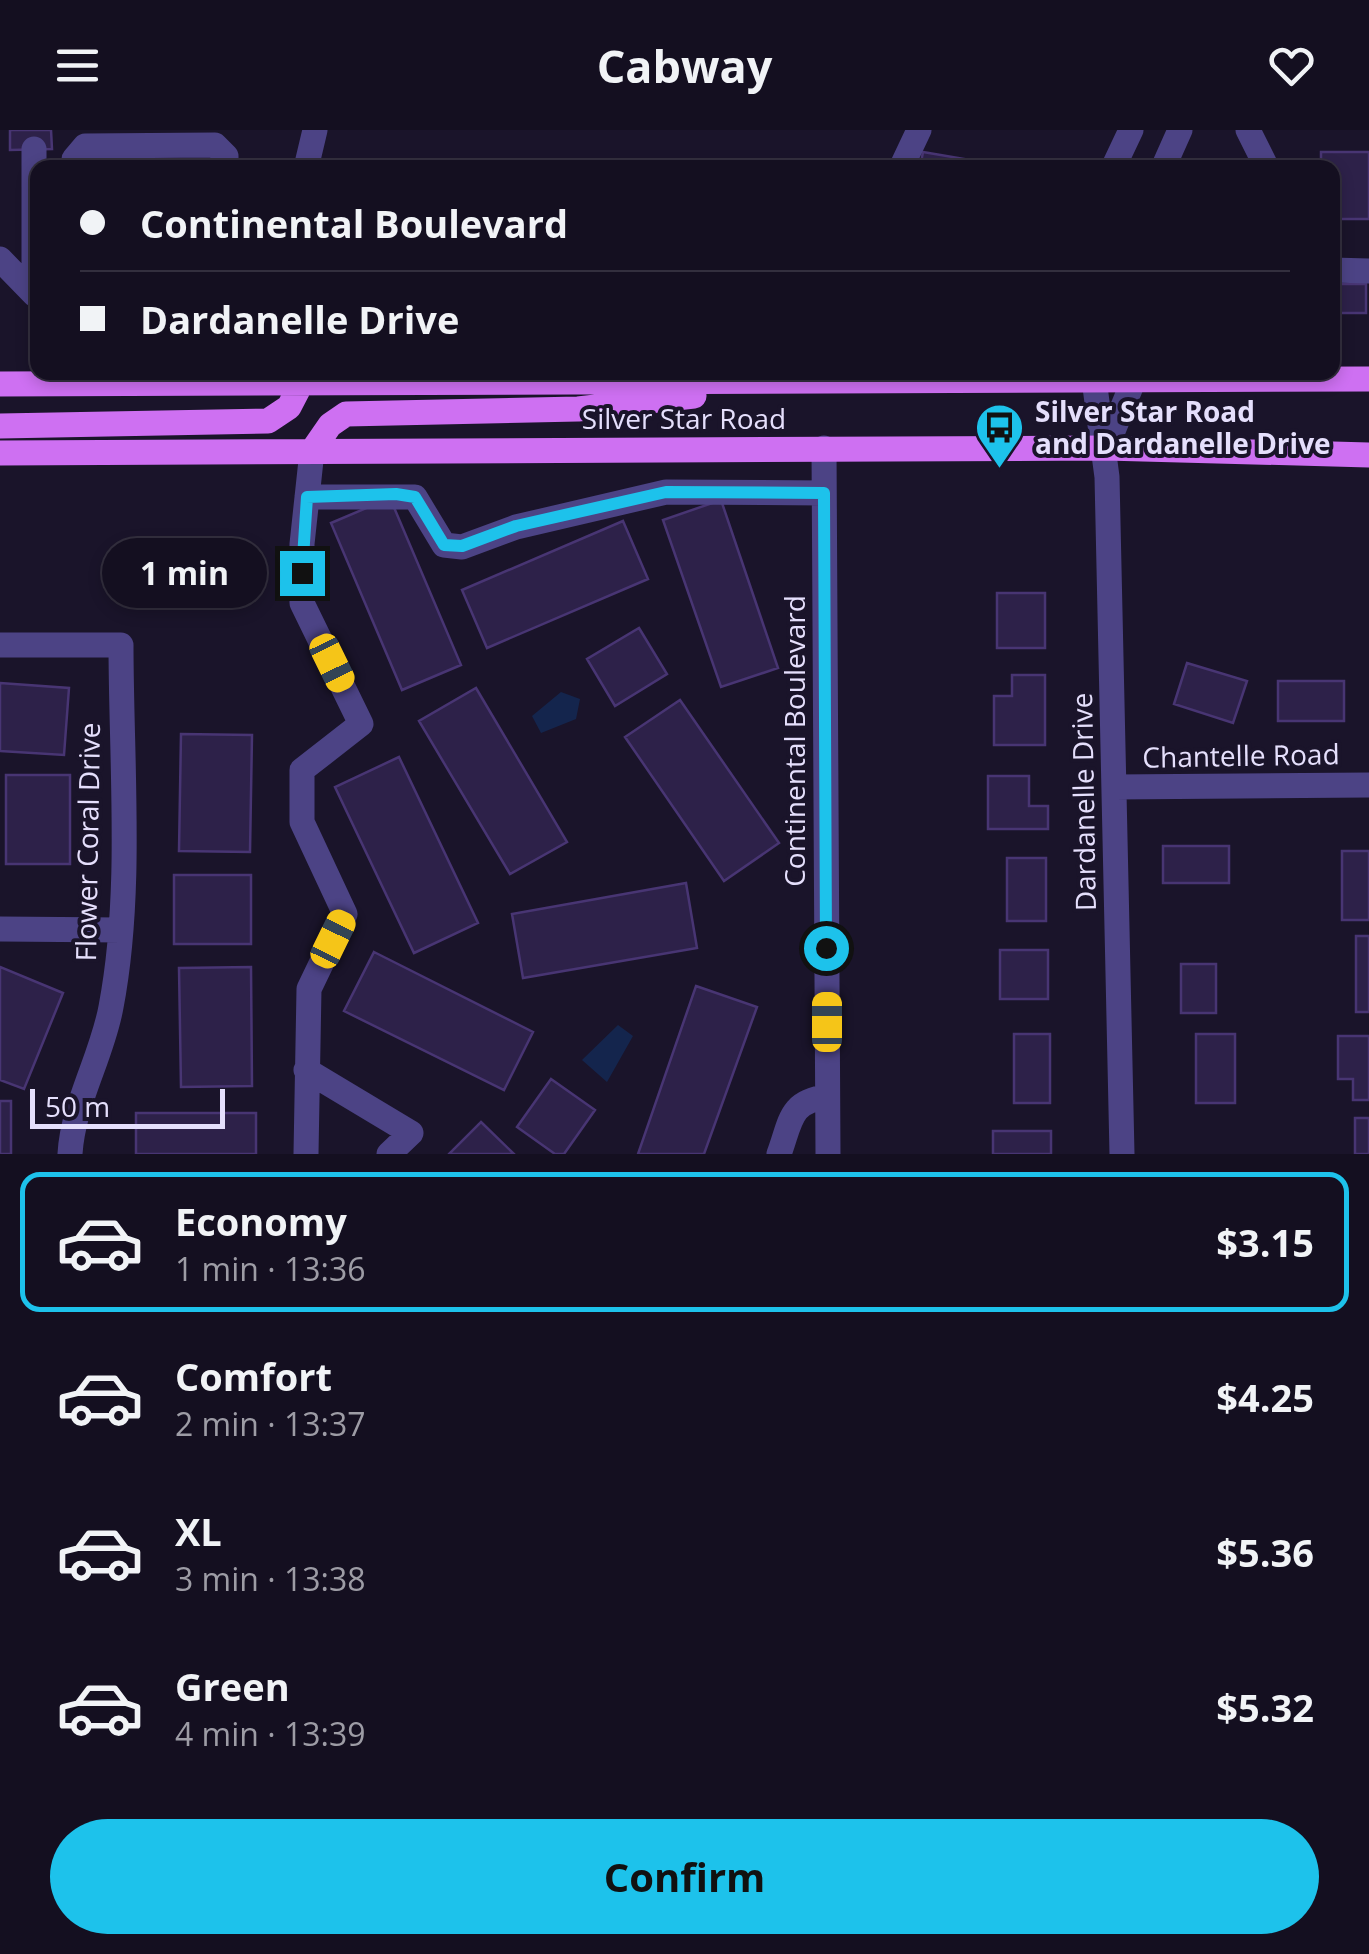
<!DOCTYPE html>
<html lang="en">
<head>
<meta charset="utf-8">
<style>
  body { margin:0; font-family:"Open Sans",sans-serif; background:#211d2d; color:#f1f3f6; height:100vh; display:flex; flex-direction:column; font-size:38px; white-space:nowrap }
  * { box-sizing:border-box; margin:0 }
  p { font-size:32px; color:#9d9ca5 }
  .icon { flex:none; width:55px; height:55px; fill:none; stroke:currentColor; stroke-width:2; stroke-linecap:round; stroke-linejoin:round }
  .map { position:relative; height:1024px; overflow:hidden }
  .side { display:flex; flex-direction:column; background:#140f20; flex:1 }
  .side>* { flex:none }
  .guide { position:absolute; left:30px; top:30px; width:1310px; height:220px; border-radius:20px; box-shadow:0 5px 15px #0003,0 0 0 2px #332f3e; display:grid; align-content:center; height:220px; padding:0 50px; background:#140f20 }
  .scale { position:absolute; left:30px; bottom:25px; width:195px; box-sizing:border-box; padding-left:10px; border:5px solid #e5dffc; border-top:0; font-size:28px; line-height:35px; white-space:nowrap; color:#e5dffc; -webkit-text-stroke:8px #1a142a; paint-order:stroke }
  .end { position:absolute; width:45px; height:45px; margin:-22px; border:12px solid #1dc2eb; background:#111; box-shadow:0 0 0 5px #111 }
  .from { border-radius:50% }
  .bubble { position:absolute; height:70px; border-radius:35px; background:#140f20; box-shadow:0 5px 15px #0003,0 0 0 2px #332f3e; font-size:32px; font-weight:700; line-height:70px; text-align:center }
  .car { position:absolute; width:30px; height:60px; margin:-30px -15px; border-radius:12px; box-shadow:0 0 8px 2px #0007; background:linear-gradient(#f5c518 24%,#345 0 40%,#f5c518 0 76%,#345 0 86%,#f5c518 0) }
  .guide b { display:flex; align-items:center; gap:35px; height:95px; font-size:38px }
  .guide b+b { border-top:2px solid #332f3e }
  .guide i { width:25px; height:25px; background:#f1f3f6 }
  ul { padding:18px 0 0; list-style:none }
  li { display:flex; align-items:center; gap:30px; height:140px; margin:0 20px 15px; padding:0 30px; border:5px solid transparent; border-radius:20px }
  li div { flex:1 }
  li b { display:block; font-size:38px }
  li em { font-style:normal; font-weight:700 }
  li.current { border-color:#1dc2eb }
  li>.icon { width:90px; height:90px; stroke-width:1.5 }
  .cta { display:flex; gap:20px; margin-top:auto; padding:20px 50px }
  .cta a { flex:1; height:115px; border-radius:60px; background:#1dc2eb; color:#111; font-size:40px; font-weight:700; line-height:115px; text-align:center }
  header { display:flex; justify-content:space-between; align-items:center; height:130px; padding:0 50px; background:#140f20; font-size:45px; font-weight:700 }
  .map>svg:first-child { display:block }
  .water { fill:#14254d }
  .building { fill:#2d2149; stroke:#483573; stroke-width:2.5 }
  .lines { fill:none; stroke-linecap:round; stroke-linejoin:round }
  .minor { stroke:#4c4385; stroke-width:25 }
  .major { stroke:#ce70f2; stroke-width:25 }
  .route { stroke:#1dc2eb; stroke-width:12 }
  .labels { text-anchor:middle; stroke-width:8; stroke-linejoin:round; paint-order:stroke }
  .poi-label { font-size:28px; font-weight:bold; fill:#e5dffc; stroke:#1a142a; text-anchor:start }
  .street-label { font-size:28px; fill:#e5dffc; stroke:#1a142a }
</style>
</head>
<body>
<header><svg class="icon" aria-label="menu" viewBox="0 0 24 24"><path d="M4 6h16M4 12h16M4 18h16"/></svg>Cabway<svg class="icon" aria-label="heart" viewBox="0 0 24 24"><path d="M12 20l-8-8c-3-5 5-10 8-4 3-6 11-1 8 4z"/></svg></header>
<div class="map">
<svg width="1369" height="1024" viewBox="0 0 1369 1024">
  <rect width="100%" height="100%" fill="#1a142a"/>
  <!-- water -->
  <path class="water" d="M 561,562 L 580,569 L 576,589 L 541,603 L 532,586 Z
    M 618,895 L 633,906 L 607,952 L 582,930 Z"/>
  <!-- building -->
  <path class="building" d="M 10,0 L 51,0 L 52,19 L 10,20 Z
    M 923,22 L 976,31 L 975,38 L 920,38 Z
    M 1321,22 L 1369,22 L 1369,89 L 1332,89 L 1332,38 L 1321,38 Z
    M 1332,154 L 1366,154 L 1366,183 L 1332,183 Z
    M 390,368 L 461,535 L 402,560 L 331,393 Z
    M 721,370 L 778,538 L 721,557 L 663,390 Z
    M 623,391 L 648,449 L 487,518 L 462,460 Z
    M 997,463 L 1045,463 L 1045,518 L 997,518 Z
    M 639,498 L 667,544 L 615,576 L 587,529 Z
    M 1187,533 L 1247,551 L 1233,593 L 1174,574 Z
    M 1012,545 L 1045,545 L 1045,615 L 994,615 L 994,566 L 1012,566 Z
    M 1278,551 L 1344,551 L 1344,591 L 1278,591 Z
    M 0,553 L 69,558 L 64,625 L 0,621 Z
    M 476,558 L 567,712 L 510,744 L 419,591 Z
    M 680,570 L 779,713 L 724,751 L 625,607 Z
    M 181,604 L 252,605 L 250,722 L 179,721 Z
    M 399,627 L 478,793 L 414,823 L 335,657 Z
    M 6,645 L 70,645 L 70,734 L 6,734 Z
    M 988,646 L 1029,646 L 1029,676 L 1048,676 L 1048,699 L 988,699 Z
    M 1163,716 L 1229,716 L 1229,753 L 1163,753 Z
    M 1342,721 L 1369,721 L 1369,790 L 1342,790 Z
    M 1007,728 L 1046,728 L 1046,791 L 1007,791 Z
    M 174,745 L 251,745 L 251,814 L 174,814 Z
    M 686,753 L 697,818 L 523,848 L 512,784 Z
    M 1356,806 L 1369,806 L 1369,882 L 1356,882 Z
    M 1000,820 L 1048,820 L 1048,869 L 1000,869 Z
    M 374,822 L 533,902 L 504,960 L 344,881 Z
    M 1181,834 L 1216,834 L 1216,883 L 1181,883 Z
    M 0,837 L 63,863 L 24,959 L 0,950 Z
    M 251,837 L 252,956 L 181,957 L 179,838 Z
    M 696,856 L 757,877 L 704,1024 L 638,1024 Z
    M 1014,904 L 1050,904 L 1050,973 L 1014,973 Z
    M 1196,904 L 1235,904 L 1235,973 L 1196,973 Z
    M 1338,906 L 1369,906 L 1369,970 L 1353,970 L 1353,949 L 1338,949 Z
    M 551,949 L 595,980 L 564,1024 L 555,1024 L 517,997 Z
    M 0,971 L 11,971 L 11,1024 L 0,1024 Z
    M 136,983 L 256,983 L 256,1024 L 136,1024 Z
    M 1355,988 L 1369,988 L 1369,1024 L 1355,1024 Z
    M 481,992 L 514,1024 L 449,1024 Z
    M 993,1001 L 1051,1001 L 1051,1024 L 993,1024 Z"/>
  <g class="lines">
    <!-- minor -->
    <path class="minor" d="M 1248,0 L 1267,38
      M 34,19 L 34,164
      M 74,38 L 74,29 L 85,16 L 215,15 L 226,26 L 226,38
      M 306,38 L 315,0
      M 901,38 L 919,0
      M 1113,38 L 1131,0
      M 1163,38 L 1180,0
      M 0,129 L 34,164
      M 1332,140 L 1369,141
      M 1093,242 L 1107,347 L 1122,1024
      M 824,318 L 828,1024
      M 1106,318 L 1137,242
      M 307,367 L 415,367 L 444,415 L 462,417 L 516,397 L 666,362 L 824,363
      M 0,515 L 121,515 C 121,632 133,762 111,877 C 102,927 73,973 70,1024
      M 1114,657 L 1369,655
      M 0,799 L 121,800
      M 306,940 L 411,1003 L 389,1024
      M 306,1024 L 309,859 L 345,784 L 302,692 L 302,640 L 361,594 L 302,473 L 302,414 L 312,321
      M 779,1024 C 791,992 789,971 827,967"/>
    <!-- major -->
    <path class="major" d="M 0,254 L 1369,249
      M 0,296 L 268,291 L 289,277 L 302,252
      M 312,321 L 330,295 L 346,284 L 578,279 L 694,266
      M 0,323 L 1106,318 L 1369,325"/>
  </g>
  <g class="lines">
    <!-- route -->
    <path class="route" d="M 302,443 L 307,367 L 396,364 L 415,367 L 444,415 L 462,416 L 516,396 L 666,362 L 824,363 L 826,818"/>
  </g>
  <!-- icons -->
  <defs>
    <symbol id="bus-pin" viewBox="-11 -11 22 30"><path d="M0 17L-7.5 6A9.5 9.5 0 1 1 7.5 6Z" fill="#1dc2eb" stroke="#1a142a"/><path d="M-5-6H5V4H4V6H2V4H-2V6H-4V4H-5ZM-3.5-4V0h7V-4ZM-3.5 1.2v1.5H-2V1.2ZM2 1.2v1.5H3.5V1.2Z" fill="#111"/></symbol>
  </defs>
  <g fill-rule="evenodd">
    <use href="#bus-pin" x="972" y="270" width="55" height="75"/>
  </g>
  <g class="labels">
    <!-- poi labels -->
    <g class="poi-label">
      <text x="1035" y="292">Silver Star Road<tspan x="1035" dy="32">and Dardanelle Drive</tspan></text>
    </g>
    <!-- street labels -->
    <g class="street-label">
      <text x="684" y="299">Silver Star Road</text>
      <text transform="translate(795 611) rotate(-90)" y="10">Continental Boulevard</text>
      <text transform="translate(1241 626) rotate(-1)" y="10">Chantelle Road</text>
      <text transform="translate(1084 672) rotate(-91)" y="10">Dardanelle Drive</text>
      <text transform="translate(88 712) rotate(-89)" y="10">Flower Coral Drive</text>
    </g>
  </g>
</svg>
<div class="scale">50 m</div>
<i class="end from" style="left:826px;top:818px"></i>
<i class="end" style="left:302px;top:443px"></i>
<div class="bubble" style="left:102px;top:408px;width:165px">1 min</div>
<i class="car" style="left:332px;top:533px;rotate:154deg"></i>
<i class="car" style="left:333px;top:809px;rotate:26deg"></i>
<i class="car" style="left:827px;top:892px;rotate:0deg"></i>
<div class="guide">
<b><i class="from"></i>Continental Boulevard</b>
<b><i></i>Dardanelle Drive</b>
</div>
</div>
<section class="side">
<ul>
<li class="current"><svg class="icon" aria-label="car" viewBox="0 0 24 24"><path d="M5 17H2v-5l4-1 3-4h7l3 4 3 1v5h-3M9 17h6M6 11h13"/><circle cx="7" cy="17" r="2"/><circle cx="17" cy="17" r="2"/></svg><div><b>Economy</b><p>1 min · 13:36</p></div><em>$3.15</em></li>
<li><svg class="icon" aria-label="car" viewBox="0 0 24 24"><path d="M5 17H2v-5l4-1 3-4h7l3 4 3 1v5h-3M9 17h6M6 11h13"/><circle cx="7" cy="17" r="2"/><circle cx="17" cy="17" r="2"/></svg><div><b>Comfort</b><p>2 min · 13:37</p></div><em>$4.25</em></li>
<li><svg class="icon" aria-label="car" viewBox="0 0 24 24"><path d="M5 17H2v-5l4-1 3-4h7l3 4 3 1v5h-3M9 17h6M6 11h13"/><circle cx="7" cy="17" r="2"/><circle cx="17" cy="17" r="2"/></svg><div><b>XL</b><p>3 min · 13:38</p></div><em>$5.36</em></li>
<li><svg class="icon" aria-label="car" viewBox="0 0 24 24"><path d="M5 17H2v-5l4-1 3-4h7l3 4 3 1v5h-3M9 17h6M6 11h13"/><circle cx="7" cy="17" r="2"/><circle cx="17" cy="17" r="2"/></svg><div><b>Green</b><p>4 min · 13:39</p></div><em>$5.32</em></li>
</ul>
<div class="cta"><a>Confirm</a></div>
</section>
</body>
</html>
